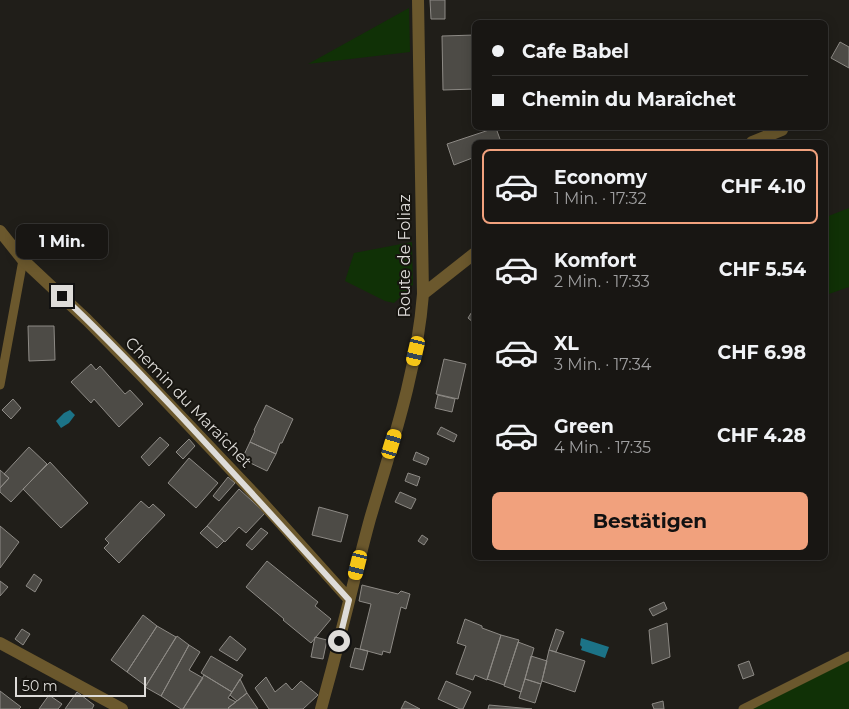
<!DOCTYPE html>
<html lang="de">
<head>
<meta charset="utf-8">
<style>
  body { margin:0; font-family:Montserrat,sans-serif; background:#211f1c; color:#f1f3f6; height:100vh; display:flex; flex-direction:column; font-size:19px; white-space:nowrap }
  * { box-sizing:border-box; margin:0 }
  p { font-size:16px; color:#9f9fa0 }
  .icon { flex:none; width:28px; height:28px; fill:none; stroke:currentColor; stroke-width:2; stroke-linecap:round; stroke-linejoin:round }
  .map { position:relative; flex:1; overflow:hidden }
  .drawer { position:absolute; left:472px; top:140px; width:356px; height:420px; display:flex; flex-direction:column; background:#181613; border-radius:8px; box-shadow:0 2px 12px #0003,0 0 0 1px #363533 }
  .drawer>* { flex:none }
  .top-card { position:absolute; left:472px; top:20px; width:356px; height:110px; border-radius:8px; box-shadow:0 2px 12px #0003,0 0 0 1px #363533; display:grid; align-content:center; height:110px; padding:0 20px; background:#181613 }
  .scale { position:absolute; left:15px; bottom:12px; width:131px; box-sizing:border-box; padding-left:5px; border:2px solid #dedcd9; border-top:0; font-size:14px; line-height:18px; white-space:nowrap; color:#dedcd9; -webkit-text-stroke:4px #171510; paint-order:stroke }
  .end { position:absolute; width:22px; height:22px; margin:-11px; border:6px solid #dedcd9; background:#111; box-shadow:0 0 0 2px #111 }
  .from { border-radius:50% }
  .bubble { position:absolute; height:35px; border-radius:8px; background:#181613; box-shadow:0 2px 12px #0003,0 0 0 1px #363533; font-size:16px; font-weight:700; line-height:35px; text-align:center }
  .car { position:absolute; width:15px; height:30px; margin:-15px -8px; border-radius:6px; box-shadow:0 0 4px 1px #0007; background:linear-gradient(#f5c518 24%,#345 0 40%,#f5c518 0 76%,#345 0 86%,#f5c518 0) }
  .top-card b { display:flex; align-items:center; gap:18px; height:48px; font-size:19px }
  .top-card b+b { border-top:1px solid #363533 }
  .top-card i { width:12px; height:12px; background:#f1f3f6 }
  ul { padding:9px 0 0; list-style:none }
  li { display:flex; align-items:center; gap:15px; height:75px; margin:0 10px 8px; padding:0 10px; border:2px solid transparent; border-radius:8px }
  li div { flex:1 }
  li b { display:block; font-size:19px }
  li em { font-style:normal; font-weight:700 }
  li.selected { border-color:#f1a17d }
  li>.icon { width:45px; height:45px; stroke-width:1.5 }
  .cta { display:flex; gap:10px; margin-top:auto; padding:10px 20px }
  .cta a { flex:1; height:58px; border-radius:8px; background:#f1a17d; color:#111; font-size:20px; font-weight:700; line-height:58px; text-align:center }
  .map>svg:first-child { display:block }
  .green { fill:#103106 }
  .water { fill:#1c7387 }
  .building { fill:#4d4b46; stroke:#8d8a85 }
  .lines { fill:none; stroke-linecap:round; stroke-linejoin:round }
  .lane { stroke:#6b582d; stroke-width:9 }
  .street { stroke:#6b582d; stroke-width:12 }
  .route { stroke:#dedcd9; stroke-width:6 }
  .labels { text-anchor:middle; stroke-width:4; stroke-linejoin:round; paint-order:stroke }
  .street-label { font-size:16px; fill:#dedcd9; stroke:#171510 }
</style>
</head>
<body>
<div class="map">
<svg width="849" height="709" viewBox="0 0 849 709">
  <rect width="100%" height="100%" fill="#201e19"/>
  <!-- green -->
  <path class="green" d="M 409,8 L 410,52 L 308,64 Z
    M 849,208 L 849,287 L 826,295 L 826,217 Z
    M 412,242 L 413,285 L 394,303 L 385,301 L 345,281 L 354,253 Z
    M 849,660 L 849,709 L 752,709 Z"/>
  <!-- water -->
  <path class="water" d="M 70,410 L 75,415 L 69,423 L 61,428 L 56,421 L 64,413 Z
    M 581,638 L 609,647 L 605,658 L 581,650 L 582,647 L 580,645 Z"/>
  <!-- building -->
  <path class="building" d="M 430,0 L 445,0 L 445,19 L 431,19 Z
    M 475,35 L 475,89 L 443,90 L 442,36 Z
    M 840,42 L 849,47 L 849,68 L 831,58 Z
    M 495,128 L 496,128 L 501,142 L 475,142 L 475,157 L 454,165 L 447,144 Z
    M 475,307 L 475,321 L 474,323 L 468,318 Z
    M 28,326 L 54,326 L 55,360 L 29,361 Z
    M 444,359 L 466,364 L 458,399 L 436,394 Z
    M 91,364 L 96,370 L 100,366 L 125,394 L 130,390 L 143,404 L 119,427 L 94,399 L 91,403 L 71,382 Z
    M 438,395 L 455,399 L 452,412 L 435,408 Z
    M 13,399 L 21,408 L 11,419 L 2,410 Z
    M 266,405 L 293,419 L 282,443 L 280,443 L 276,454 L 250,442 L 255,431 L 254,430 Z
    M 441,427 L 457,435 L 454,442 L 437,434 Z
    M 160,437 L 169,445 L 149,466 L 141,457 Z
    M 189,439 L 195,446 L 183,459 L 176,452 Z
    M 250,442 L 276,454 L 267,471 L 242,459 Z
    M 29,447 L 47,464 L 11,502 L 0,492 L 0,488 L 9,478 L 4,474 Z
    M 416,452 L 429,458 L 426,465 L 413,460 Z
    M 189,458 L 218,483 L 196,508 L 168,483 Z
    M 50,462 L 88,503 L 61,528 L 23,489 Z
    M 0,470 L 9,478 L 0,488 Z
    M 408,473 L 420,477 L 417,486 L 405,481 Z
    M 228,477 L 235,483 L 219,501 L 213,496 Z
    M 239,489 L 265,513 L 246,533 L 239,527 L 225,542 L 207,526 Z
    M 400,492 L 416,499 L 411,509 L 395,502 Z
    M 141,501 L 149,508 L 153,504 L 165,515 L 119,563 L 104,548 L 109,543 L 105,539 Z
    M 319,507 L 348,515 L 341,542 L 312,535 Z
    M 0,526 L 19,542 L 0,568 Z
    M 207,526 L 224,541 L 217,548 L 200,533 Z
    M 261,528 L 268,533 L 252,550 L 246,545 Z
    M 422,535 L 428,539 L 424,545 L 418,541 Z
    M 267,561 L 318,602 L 315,606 L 331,619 L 311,643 L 283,620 L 284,619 L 246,587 Z
    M 34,574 L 42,580 L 35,592 L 26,586 Z
    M 0,581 L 8,587 L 0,596 Z
    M 362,585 L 398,594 L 401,591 L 410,594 L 406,609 L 401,607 L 390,653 L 383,651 L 382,655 L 360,649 L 371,604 L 359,601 Z
    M 664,602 L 667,609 L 653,616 L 649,609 Z
    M 143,615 L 157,626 L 127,672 L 111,660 Z
    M 465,619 L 482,626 L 482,628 L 501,635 L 487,680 L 475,675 L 473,680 L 456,674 L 466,646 L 457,643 Z
    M 667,623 L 670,657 L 652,664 L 649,630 Z
    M 157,626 L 176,637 L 146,686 L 127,672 Z
    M 22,629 L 30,634 L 23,645 L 15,639 Z
    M 556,629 L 564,632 L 556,652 L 549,650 Z
    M 501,635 L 519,640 L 504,685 L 487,679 Z
    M 177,636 L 189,645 L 161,696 L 145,687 Z
    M 230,636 L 246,649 L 237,661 L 219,650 Z
    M 315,637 L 327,640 L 323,659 L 311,657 Z
    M 518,642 L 534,648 L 521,692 L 504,686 Z
    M 189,645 L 200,652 L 189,670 L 203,678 L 183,709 L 181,709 L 161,696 Z
    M 355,648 L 368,651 L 363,670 L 350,667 Z
    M 549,650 L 585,661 L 575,692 L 542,681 Z
    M 211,656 L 243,675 L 232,692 L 201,673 Z
    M 531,656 L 547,661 L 541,684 L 525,679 Z
    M 749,661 L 754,675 L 743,679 L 738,665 Z
    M 204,675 L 232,692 L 228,698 L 236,702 L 228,708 L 229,709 L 183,709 Z
    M 266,677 L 275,692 L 286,683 L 292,690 L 301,681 L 318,695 L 303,709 L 269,709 L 255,688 Z
    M 240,679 L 247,693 L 237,701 L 230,695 Z
    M 525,679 L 541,684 L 535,703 L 519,698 Z
    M 446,681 L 471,692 L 463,709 L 460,709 L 438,699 Z
    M 0,691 L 21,707 L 19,709 L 0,709 Z
    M 77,692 L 94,705 L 92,709 L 65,709 Z
    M 247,693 L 258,709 L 229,709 L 228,708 Z
    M 49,695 L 62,704 L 58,709 L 39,709 Z
    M 405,701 L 420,709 L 401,709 Z
    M 663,701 L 664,709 L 654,709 L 652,704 Z
    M 489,705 L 532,709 L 488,709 Z"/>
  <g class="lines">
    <!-- lane -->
    <path class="lane" d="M 0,385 L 23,260
      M 743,709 L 849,656"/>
    <!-- street -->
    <path class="street" d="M 752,142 L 782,130
      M 0,231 L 23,260 L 87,320 L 142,376 L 260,500 L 349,599
      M 423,294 L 475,253
      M 0,643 L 122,709
      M 321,709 C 327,686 334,663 339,640 C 350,599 359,559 370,519 C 392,444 417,372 423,294 L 418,0"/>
  </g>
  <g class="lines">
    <!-- route -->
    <path class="route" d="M 62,296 C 101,332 137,370 174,409 C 233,472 291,536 349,600 L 339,641"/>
  </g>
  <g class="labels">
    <!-- street labels -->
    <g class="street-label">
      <text transform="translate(404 256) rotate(-90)" y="6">Route de Foliaz</text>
      <text transform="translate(189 402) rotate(46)" y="6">Chemin du Maraîchet</text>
    </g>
  </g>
</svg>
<div class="scale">50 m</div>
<i class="end from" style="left:339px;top:641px"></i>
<i class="end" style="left:62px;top:296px"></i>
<div class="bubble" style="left:16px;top:224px;width:92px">1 Min.</div>
<i class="car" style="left:416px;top:351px;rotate:193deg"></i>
<i class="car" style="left:392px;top:444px;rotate:17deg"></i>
<i class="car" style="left:358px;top:565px;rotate:194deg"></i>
<div class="top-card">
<b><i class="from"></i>Cafe Babel</b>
<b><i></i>Chemin du Maraîchet</b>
</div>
<section class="drawer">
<ul>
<li class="selected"><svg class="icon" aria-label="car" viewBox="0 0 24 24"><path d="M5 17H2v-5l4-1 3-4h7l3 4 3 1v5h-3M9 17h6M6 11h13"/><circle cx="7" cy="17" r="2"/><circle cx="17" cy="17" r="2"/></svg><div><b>Economy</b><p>1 Min. · 17:32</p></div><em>CHF 4.10</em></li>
<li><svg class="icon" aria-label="car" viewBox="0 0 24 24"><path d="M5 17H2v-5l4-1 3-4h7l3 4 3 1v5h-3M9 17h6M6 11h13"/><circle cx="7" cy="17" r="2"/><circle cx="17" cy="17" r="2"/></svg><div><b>Komfort</b><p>2 Min. · 17:33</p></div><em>CHF 5.54</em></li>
<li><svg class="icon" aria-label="car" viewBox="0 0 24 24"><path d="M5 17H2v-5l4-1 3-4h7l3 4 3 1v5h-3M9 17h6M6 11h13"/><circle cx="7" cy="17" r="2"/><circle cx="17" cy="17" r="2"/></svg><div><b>XL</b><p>3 Min. · 17:34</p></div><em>CHF 6.98</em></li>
<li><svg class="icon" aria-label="car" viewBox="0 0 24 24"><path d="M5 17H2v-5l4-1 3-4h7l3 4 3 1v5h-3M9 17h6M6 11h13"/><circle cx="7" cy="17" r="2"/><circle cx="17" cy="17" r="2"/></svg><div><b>Green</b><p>4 Min. · 17:35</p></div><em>CHF 4.28</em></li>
</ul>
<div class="cta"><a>Bestätigen</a></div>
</section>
</div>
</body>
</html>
